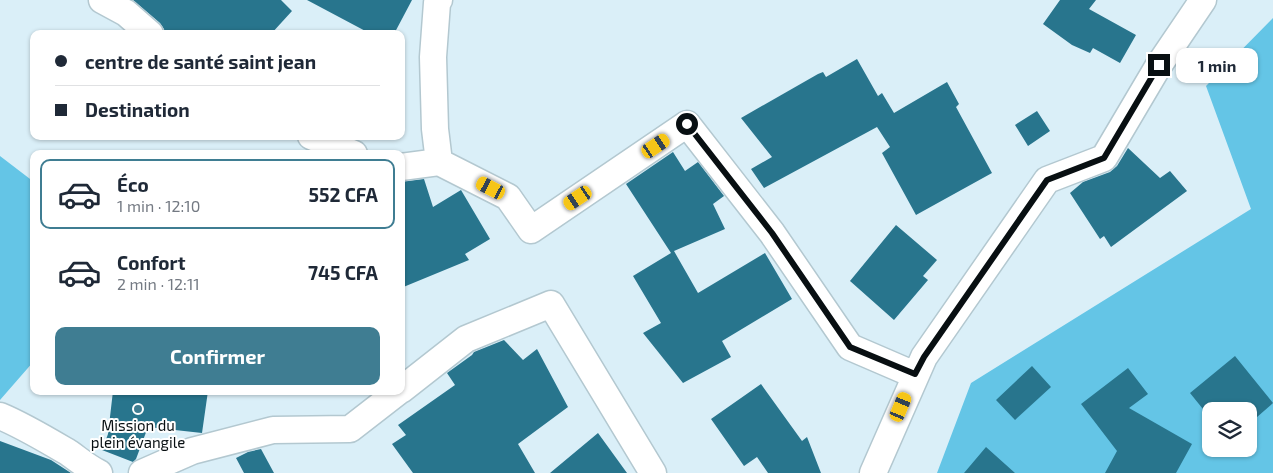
<!DOCTYPE html>
<html lang="fr">
<head>
<meta charset="utf-8">
<style>
  body { margin:0; font-family:"Exo 2",sans-serif; background:#f6f6f7; color:#1f2937; height:100vh; display:flex; flex-direction:column; font-size:19px; white-space:nowrap }
  * { box-sizing:border-box; margin:0 }
  p { font-size:16px; color:#747a83 }
  .icon { flex:none; width:28px; height:28px; fill:none; stroke:currentColor; stroke-width:2; stroke-linecap:round; stroke-linejoin:round }
  .map { position:relative; flex:1; overflow:hidden }
  .drawer { position:absolute; left:30px; top:150px; width:375px; height:245px; display:flex; flex-direction:column; background:#fff; border-radius:10px; box-shadow:0 1px 4px #0004 }
  .drawer>* { flex:none }
  .hud { position:absolute; left:30px; top:30px; width:375px; height:110px; border-radius:10px; box-shadow:0 1px 4px #0004; display:grid; align-content:center; height:110px; padding:0 25px; background:#fff }
  .tools { position:absolute; left:1202px; top:402px; display:grid; gap:10px }
  .tools a { display:grid; place-items:center; width:55px; height:55px; border-radius:10px; background:#fff; box-shadow:0 1px 4px #0004; font-size:25px }
  .end { position:absolute; width:22px; height:22px; margin:-11px; border:6px solid #080f12; background:#fff; box-shadow:0 0 0 2px #fff }
  .from { border-radius:50% }
  .bubble { position:absolute; height:35px; border-radius:10px; background:#fff; box-shadow:0 1px 4px #0004; font-size:16px; font-weight:700; line-height:35px; text-align:center }
  .car { position:absolute; width:15px; height:30px; margin:-15px -8px; border-radius:6px; box-shadow:0 0 4px 1px #0007; background:linear-gradient(#f5c518 24%,#345 0 40%,#f5c518 0 76%,#345 0 86%,#f5c518 0) }
  .hud b { display:flex; align-items:center; gap:18px; height:48px; font-size:19px }
  .hud b+b { border-top:1px solid #e0e1e3 }
  .hud i { width:12px; height:12px; background:#1f2937 }
  ul { padding:9px 0 0; list-style:none }
  li { display:flex; align-items:center; gap:15px; height:70px; margin:0 10px 8px; padding:0 15px; border:2px solid transparent; border-radius:10px }
  li div { flex:1 }
  li b { display:block; font-size:19px }
  li em { font-style:normal; font-weight:700 }
  li.current { border-color:#3f7d92 }
  li>.icon { width:45px; height:45px; stroke-width:1.5 }
  .cta { display:flex; gap:10px; margin-top:auto; padding:10px 25px }
  .cta a { flex:1; height:58px; border-radius:10px; background:#3f7d92; color:#fff; font-size:20px; font-weight:700; line-height:58px; text-align:center }
  .map>svg:first-child { display:block }
  .forest { fill:#64c5e6; fill-rule:evenodd }
  .building { fill:#28758d }
  .lines { fill:none; stroke-linecap:round; stroke-linejoin:round }
  .street-casing { stroke:#b3c8d0; stroke-width:29 }
  .street { stroke:#fff; stroke-width:26 }
  .route { stroke:#080f12; stroke-width:6 }
  .poi-dot { fill:#3f7d92; stroke:#fff; stroke-width:2 }
  .labels { text-anchor:middle; stroke-width:4; stroke-linejoin:round; paint-order:stroke }
  .poi-label { font-size:15px; fill:#080f12; stroke:#fff }
</style>
</head>
<body>
<div class="map">
<svg width="1273" height="473" viewBox="0 0 1273 473">
  <rect width="100%" height="100%" fill="#daeff8"/>
  <!-- forest -->
  <path class="forest" d="M 1273,18 L 1273,473 L 937,473 L 971,383 L 1251,209 L 1206,86 ZM 1211,411 L 1249,411 L 1249,449 L 1211,449 Z
    M 0,156 L 34,182 L 34,361 L 0,400 Z"/>
  <!-- building -->
  <path class="building" d="M 133,0 L 281,0 L 292,11 L 271,34 L 165,34 L 164,29 L 160,23 Z
    M 307,0 L 412,0 L 394,34 L 371,34 Z
    M 1060,0 L 1096,0 L 1089,9 L 1136,35 L 1120,63 L 1093,48 L 1090,53 L 1072,45 L 1043,24 Z
    M 857,59 L 878,96 L 882,93 L 894,113 L 947,82 L 959,104 L 956,107 L 992,173 L 916,215 L 882,153 L 890,147 L 877,127 L 764,188 L 751,169 L 772,157 L 741,118 L 818,74 L 823,72 L 826,77 Z
    M 1037,111 L 1050,131 L 1028,146 L 1015,125 Z
    M 1128,148 L 1160,178 L 1170,171 L 1187,191 L 1111,247 L 1104,236 L 1100,239 L 1070,193 L 1083,182 L 1110,172 L 1117,166 Z
    M 673,152 L 685,171 L 698,162 L 724,196 L 713,204 L 725,229 L 674,251 L 698,293 L 765,253 L 792,299 L 722,341 L 731,357 L 683,383 L 643,333 L 661,323 L 633,276 L 671,253 L 626,184 Z
    M 424,179 L 433,207 L 461,190 L 490,239 L 465,254 L 469,260 L 401,288 L 401,182 Z
    M 896,225 L 937,260 L 923,276 L 928,280 L 894,320 L 850,281 Z
    M 504,340 L 523,360 L 537,349 L 568,407 L 518,444 L 535,473 L 413,473 L 392,444 L 406,435 L 398,425 L 455,385 L 447,373 L 472,355 L 474,352 Z
    M 1235,356 L 1273,403 L 1249,424 L 1249,411 L 1211,411 L 1211,419 L 1190,393 Z
    M 1032,366 L 1051,387 L 1015,420 L 996,400 Z
    M 1128,368 L 1148,394 L 1129,408 L 1192,444 L 1176,473 L 1105,473 L 1117,451 L 1081,404 Z
    M 761,384 L 802,441 L 807,437 L 821,473 L 768,473 L 757,457 L 744,466 L 711,419 Z
    M 113,391 L 208,391 L 202,433 L 148,427 L 136,459 L 133,462 L 102,450 L 108,434 Z
    M 598,433 L 627,473 L 550,473 Z
    M 0,441 L 51,460 L 71,473 L 0,473 Z
    M 986,447 L 1015,473 L 964,473 Z
    M 261,449 L 274,473 L 244,473 L 236,458 L 248,452 Z"/>
  <g class="lines">
    <defs>
      <path id="street" d="M 102,0 L 126,13 L 150,34
        M 311,136 L 354,154
        M 439,162 L 435,129 L 433,57 L 437,3 L 439,0
        M 401,167 L 439,162 L 508,197 L 531,230 L 687,124 L 772,233 L 850,347 L 915,375
        M 401,390 L 466,339 L 551,304 L 653,473
        M 0,416 C 24,426 47,440 69,453 C 79,460 88,468 99,473
        M 142,473 L 192,451 L 273,430 L 350,429 L 399,391
        M 873,473 L 924,357 L 1047,180 L 1104,158 L 1159,65 L 1203,0"/>
    </defs>
    <!-- street casing -->
    <use href="#street" class="street-casing"/>
    <!-- street -->
    <use href="#street" class="street"/>
  </g>
  <g class="lines">
    <!-- route -->
    <path class="route" d="M 687,124 L 772,233 L 850,347 L 915,374 L 924,357 L 1047,180 L 1104,158 L 1159,65"/>
  </g>
  <!-- markers -->
  <circle class="poi-dot" cx="138" cy="409" r="5"/>
  <g class="labels">
    <!-- poi labels -->
    <g class="poi-label">
      <text x="138" y="431">Mission du<tspan x="138" dy="17">plein évangile</tspan></text>
    </g>
  </g>
</svg>
<div class="tools">
<a><svg class="icon" aria-label="layers" viewBox="0 0 24 24"><path d="M12 4l9 5-9 5-9-5zM3 14l9 5 9-5"/></svg></a>
</div>
<i class="end from" style="left:687px;top:124px"></i>
<i class="end" style="left:1159px;top:65px"></i>
<div class="bubble" style="left:1176px;top:48px;width:82px">1 min</div>
<i class="car" style="left:656px;top:146px;rotate:56deg"></i>
<i class="car" style="left:491px;top:188px;rotate:297deg"></i>
<i class="car" style="left:578px;top:198px;rotate:236deg"></i>
<i class="car" style="left:901px;top:407px;rotate:23deg"></i>
<div class="hud">
<b><i class="from"></i>centre de santé saint jean</b>
<b><i></i>Destination</b>
</div>
<section class="drawer">
<ul>
<li class="current"><svg class="icon" aria-label="car" viewBox="0 0 24 24"><path d="M5 17H2v-5l4-1 3-4h7l3 4 3 1v5h-3M9 17h6M6 11h13"/><circle cx="7" cy="17" r="2"/><circle cx="17" cy="17" r="2"/></svg><div><b>Éco</b><p>1 min · 12:10</p></div><em>552 CFA</em></li>
<li><svg class="icon" aria-label="car" viewBox="0 0 24 24"><path d="M5 17H2v-5l4-1 3-4h7l3 4 3 1v5h-3M9 17h6M6 11h13"/><circle cx="7" cy="17" r="2"/><circle cx="17" cy="17" r="2"/></svg><div><b>Confort</b><p>2 min · 12:11</p></div><em>745 CFA</em></li>
</ul>
<div class="cta"><a>Confirmer</a></div>
</section>
</div>
</body>
</html>
